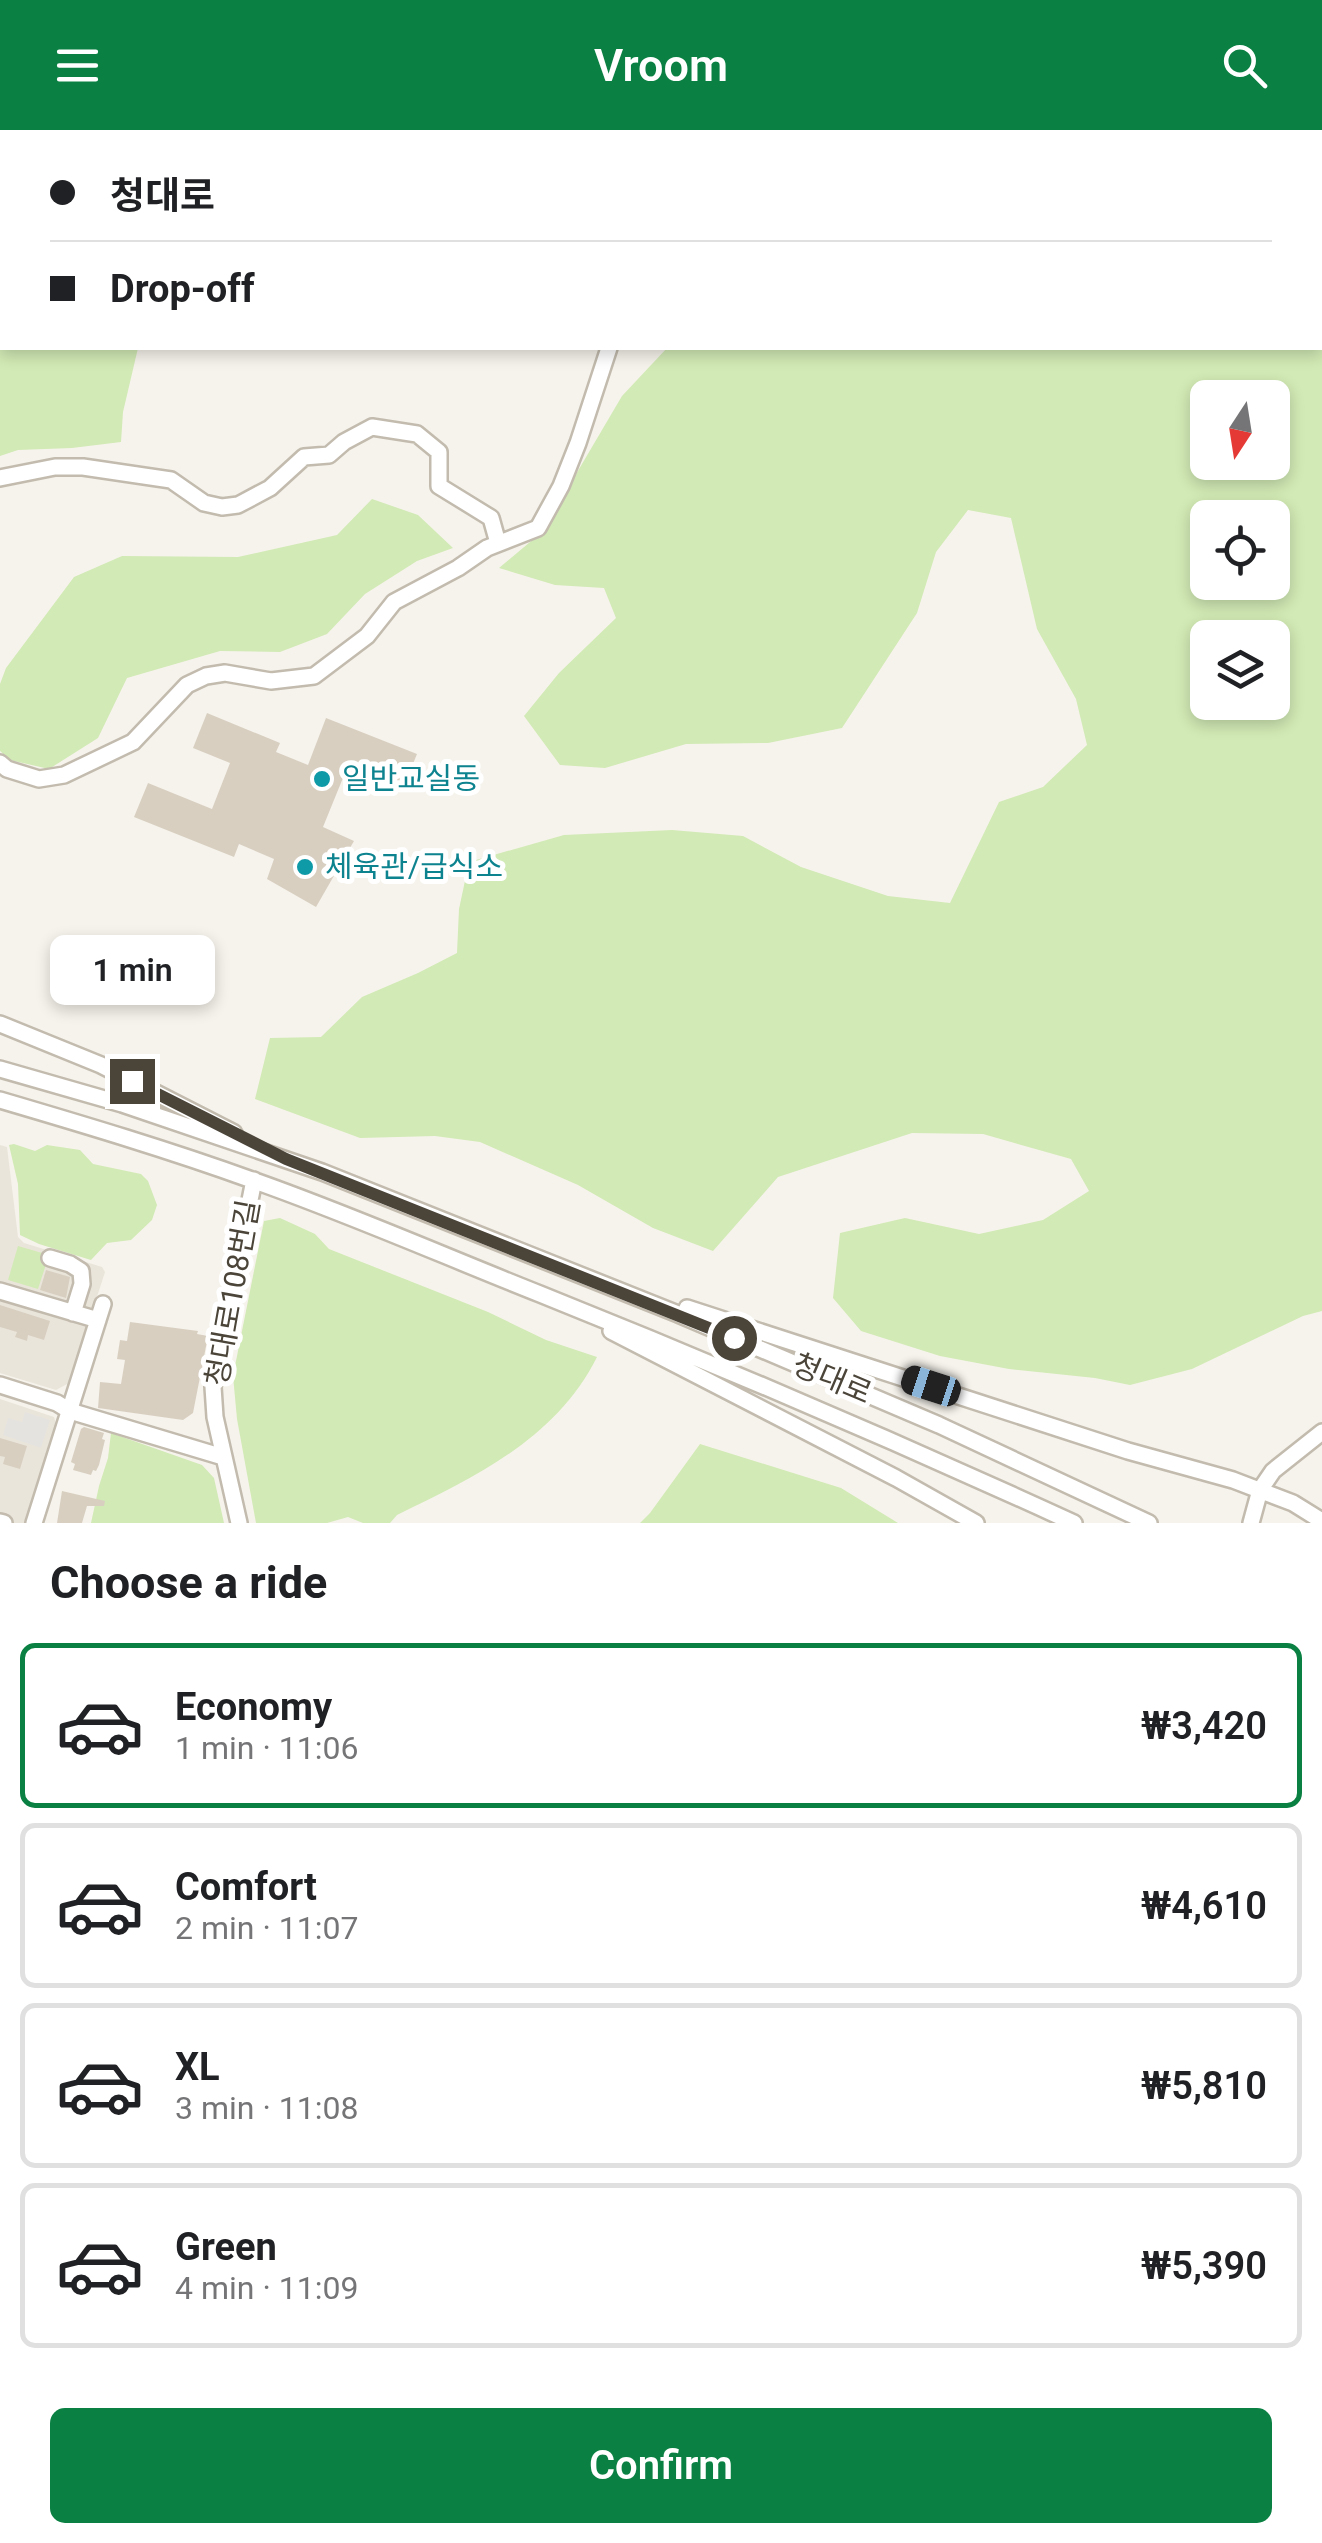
<!DOCTYPE html>
<html lang="en">
<head>
<meta charset="utf-8">
<style>
  body { margin:0; font-family:Roboto,"Noto Sans KR",sans-serif; background:#f6f6f6; color:#202124; height:100vh; display:flex; flex-direction:column; font-size:38px; white-space:nowrap }
  * { box-sizing:border-box; margin:0 }
  p { font-size:32px; color:#757577 }
  .icon { flex:none; width:55px; height:55px; fill:none; stroke:currentColor; stroke-width:2; stroke-linecap:round; stroke-linejoin:round }
  .map { position:relative; height:1393px; overflow:hidden }
  .sheet { display:flex; flex-direction:column; background:#fff; flex:1 }
  .sheet>* { flex:none }
  .top-card { position:absolute; left:0px; top:0px; width:1322px; height:220px; box-shadow:0 5px 15px #0003; display:grid; align-content:center; height:220px; padding:0 50px; background:#fff }
  .needle { width:65px; rotate:192deg }
  .buttons { position:absolute; left:1190px; top:250px; display:grid; gap:20px }
  .buttons a { display:grid; place-items:center; width:100px; height:100px; border-radius:15px; background:#fff; box-shadow:0 5px 15px #0003; font-size:50px }
  .end { position:absolute; width:45px; height:45px; margin:-22px; border:12px solid #4b4439; background:#fff; box-shadow:0 0 0 5px #fff }
  .from { border-radius:50% }
  .bubble { position:absolute; height:70px; border-radius:15px; background:#fff; box-shadow:0 5px 15px #0003; font-size:32px; font-weight:600; line-height:70px; text-align:center }
  .car { position:absolute; width:30px; height:60px; margin:-30px -15px; border-radius:12px; box-shadow:0 0 8px 2px #0007; background:linear-gradient(#222 24%,#8ab4d8 0 40%,#222 0 76%,#8ab4d8 0 86%,#222 0) }
  .top-card b { display:flex; align-items:center; gap:35px; height:95px; font-size:38px }
  .top-card b+b { border-top:2px solid #e0e0e0 }
  .top-card i { width:25px; height:25px; background:#202124 }
  ul { padding:0; list-style:none }
  li { display:flex; align-items:center; gap:30px; height:165px; margin:0 20px 15px; padding:0 30px; border:5px solid #e0e0e0; border-radius:15px }
  li div { flex:1 }
  li b { display:block; font-size:38px }
  li em { font-style:normal; font-weight:600 }
  li.selected { border-color:#0b8043 }
  li>.icon { width:90px; height:90px; stroke-width:1.5 }
  h2 { padding:0 50px; font-size:45px; line-height:120px }
  .cta { display:flex; gap:20px; margin-top:auto; padding:20px 50px }
  .cta a { flex:1; height:115px; border-radius:15px; background:#0b8043; color:#fff; font-size:40px; font-weight:600; line-height:115px; text-align:center }
  header { display:flex; justify-content:space-between; align-items:center; height:130px; padding:0 50px; background:#0b8043; color:#fff; font-size:45px; font-weight:600 }
  .map>svg:first-child { display:block }
  .residential { fill:#eae5da }
  .green { fill:#d2eab5; fill-rule:evenodd }
  .parking { fill:#e5e3e0 }
  .building { fill:#d8cfc1 }
  .lines { fill:none; stroke-linecap:round; stroke-linejoin:round }
  .minor-casing { stroke:#c2bbae; stroke-width:20 }
  .minor { stroke:#fff; stroke-width:15 }
  .route { stroke:#4b4439; stroke-width:12 }
  .culture-dot { fill:#0f9aa8; stroke:#fff; stroke-width:4 }
  .labels { text-anchor:middle; stroke-width:10; stroke-linejoin:round; paint-order:stroke }
  .culture-label { font-size:30px; fill:#0d838f; stroke:#fff; text-anchor:start }
  .street-label { font-size:30px; fill:#4b4439; stroke:#fff }
</style>
</head>
<body>
<header><svg class="icon" aria-label="menu" viewBox="0 0 24 24"><path d="M4 6h16M4 12h16M4 18h16"/></svg>Vroom<svg class="icon" aria-label="search" viewBox="0 0 24 24"><circle cx="10" cy="10" r="6"/><path d="M15 15l6 6"/></svg></header>
<div class="map">
<svg width="1322" height="1393" viewBox="0 0 1322 1393">
  <rect width="100%" height="100%" fill="#f6f3ec"/>
  <!-- residential -->
  <path class="residential" d="M 0,1015 L 7,1017 L 18,1107 L 24,1113 L 102,1137 L 105,1142 L 69,1253 L 56,1260 L 0,1243 Z
    M 0,1269 L 54,1287 L 56,1294 L 24,1393 L 0,1393 Z"/>
  <!-- green -->
  <path class="green" d="M 0,0 L 576,0 L 574,2 L 2,2 L 2,218 L 138,218 L 123,282 L 121,312 L 72,318 L 18,320 L 0,326 Z
    M 717,0 L 1322,0 L 1322,1181 L 1303,1186 L 1192,1239 L 1130,1255 L 1095,1248 L 1009,1239 L 940,1226 L 861,1201 L 833,1168 L 840,1103 L 905,1088 L 979,1104 L 1043,1090 L 1089,1061 L 1071,1029 L 983,1004 L 912,1003 L 778,1047 L 713,1121 L 653,1098 L 578,1055 L 480,1012 L 435,1006 L 360,1008 L 255,969 L 270,908 L 321,907 L 362,867 L 418,843 L 457,823 L 459,779 L 469,732 L 564,705 L 672,700 L 743,706 L 801,737 L 888,766 L 950,773 L 999,672 L 1043,657 L 1087,615 L 1076,569 L 1037,499 L 1011,388 L 968,380 L 936,422 L 917,483 L 842,598 L 768,613 L 686,614 L 605,638 L 560,635 L 524,586 L 559,543 L 616,488 L 604,458 L 555,455 L 499,438 L 542,402 L 622,266 L 667,218 L 1320,218 L 1320,2 L 715,2 ZM 1208,268 L 1272,268 L 1272,332 L 1208,332 ZM 1208,388 L 1272,388 L 1272,452 L 1208,452 ZM 1208,508 L 1272,508 L 1272,572 L 1208,572 Z
    M 372,369 L 418,385 L 453,418 L 417,431 L 365,464 L 327,504 L 280,522 L 220,521 L 127,548 L 98,608 L 49,639 L 10,630 L 0,621 L 0,554 L 6,538 L 74,447 L 122,426 L 238,427 L 337,405 Z
    M 14,1014 L 35,1021 L 47,1015 L 80,1020 L 93,1034 L 141,1044 L 148,1051 L 157,1075 L 152,1090 L 131,1110 L 107,1113 L 91,1130 L 39,1114 L 20,1105 L 18,1054 L 9,1015 Z
    M 280,1088 L 315,1104 L 329,1119 L 488,1182 L 546,1210 L 597,1227 C 556,1309 475,1347 397,1385 L 390,1393 L 363,1393 L 348,1387 L 327,1393 L 256,1393 L 237,1289 L 233,1246 L 264,1091 Z
    M 18,1116 L 49,1125 L 38,1159 L 8,1150 Z
    M 111,1303 L 202,1335 L 214,1348 L 224,1393 L 91,1393 L 99,1356 L 108,1328 Z
    M 700,1314 L 841,1358 L 898,1393 L 640,1393 L 650,1383 Z"/>
  <!-- parking -->
  <path class="parking" d="M 25,1282 L 50,1290 L 41,1318 L 3,1305 L 8,1288 L 22,1292 Z"/>
  <!-- building -->
  <path class="building" d="M 207,583 L 280,613 L 276,622 L 308,635 L 326,588 L 417,624 L 402,661 L 347,638 L 323,697 L 354,711 L 316,777 L 267,749 L 274,729 L 239,714 L 234,727 L 134,687 L 148,653 L 212,679 L 230,633 L 193,618 Z
    M 46,1140 L 70,1147 L 66,1168 L 40,1160 Z
    M 0,1175 L 50,1191 L 44,1210 L 28,1205 L 27,1211 L 15,1207 L 17,1202 L 0,1197 Z
    M 130,1192 L 198,1201 L 197,1204 L 208,1206 L 193,1283 L 183,1290 L 98,1278 L 100,1252 L 121,1254 L 125,1230 L 117,1229 L 120,1210 L 127,1211 Z
    M 84,1297 L 104,1303 L 102,1309 L 105,1310 L 99,1335 L 96,1341 L 93,1340 L 91,1345 L 73,1340 L 75,1334 L 71,1332 L 81,1299 Z
    M 0,1308 L 27,1316 L 20,1339 L 3,1334 L 5,1327 L 0,1326 Z
    M 62,1361 L 105,1371 L 104,1376 L 87,1376 L 82,1393 L 57,1393 Z"/>
  <g class="lines">
    <defs>
      <path id="minor" d="M 0,348 L 55,337 L 83,337 L 171,350 L 204,373 L 222,377 L 238,375 L 270,358 L 304,327 L 329,325 L 344,312 L 372,297 L 417,304 L 439,322 L 439,356 L 491,388 L 498,413
        M 0,633 L 7,639 L 39,649 L 64,645 L 133,612 L 187,555 L 206,546 L 225,543 L 271,551 L 314,546 L 367,506 L 394,472 L 458,438 L 487,418 L 538,398 L 561,356 L 578,313 L 609,218
        M 0,894 L 101,935 L 234,1003
        M 0,939 L 122,974 L 322,1042 L 678,1184 L 939,1295 L 1149,1393
        M 0,970 C 85,995 169,1020 252,1050 C 349,1084 444,1126 540,1164 C 720,1236 897,1312 1074,1393
        M 50,1128 L 70,1134 L 81,1141 L 82,1154 L 73,1183
        M 0,1161 L 98,1190
        M 687,1178 L 1128,1321 L 1233,1350 L 1293,1373 L 1322,1391
        M 611,1201 L 896,1348 L 976,1393
        M 0,1255 L 57,1273 L 70,1281 L 223,1327
        M 0,1392 L 4,1393
        M 34,1393 L 103,1174
        M 239,1393 L 215,1287 L 213,1257 L 254,1050
        M 1251,1393 L 1260,1360 L 1273,1341 L 1322,1302"/>
    </defs>
    <!-- minor casing -->
    <use href="#minor" class="minor-casing"/>
    <!-- minor -->
    <use href="#minor" class="minor"/>
  </g>
  <g class="lines">
    <!-- route -->
    <path class="route" d="M 132,951 L 286,1029 L 734,1208"/>
  </g>
  <!-- markers -->
  <g class="culture-dot">
    <circle cx="322" cy="649" r="10"/>
    <circle cx="305" cy="737" r="10"/>
  </g>
  <g class="labels">
    <!-- culture labels -->
    <g class="culture-label">
      <text x="342" y="659">일반교실동</text>
      <text x="325" y="747">체육관/급식소</text>
    </g>
    <!-- street labels -->
    <g class="street-label">
      <text transform="translate(233 1163) rotate(-80)" y="10">청대로108번길</text>
      <text transform="translate(832 1249) rotate(23)" y="10">청대로</text>
    </g>
  </g>
</svg>
<div class="buttons">
<a><svg class="needle" viewBox="-14 -14 28 28"><path d="M0-13l5 13h-10z" fill="#e53935"/><path d="M0 13l5-13h-10z" fill="#757577"/></svg></a>
<a><svg class="icon" aria-label="locate" viewBox="0 0 24 24"><circle cx="12" cy="12" r="6"/><path d="M12 2v4M12 18v4M2 12h4M18 12h4"/></svg></a>
<a><svg class="icon" aria-label="layers" viewBox="0 0 24 24"><path d="M12 4l9 5-9 5-9-5zM3 14l9 5 9-5"/></svg></a>
</div>
<i class="end from" style="left:734px;top:1208px"></i>
<i class="end" style="left:132px;top:951px"></i>
<div class="bubble" style="left:50px;top:805px;width:165px">1 min</div>
<i class="car" style="left:931px;top:1256px;rotate:288deg"></i>
<div class="top-card">
<b><i class="from"></i>청대로</b>
<b><i></i>Drop-off</b>
</div>
</div>
<section class="sheet">
<h2>Choose a ride</h2>
<ul>
<li class="selected"><svg class="icon" aria-label="car" viewBox="0 0 24 24"><path d="M5 17H2v-5l4-1 3-4h7l3 4 3 1v5h-3M9 17h6M6 11h13"/><circle cx="7" cy="17" r="2"/><circle cx="17" cy="17" r="2"/></svg><div><b>Economy</b><p>1 min · 11:06</p></div><em>₩3,420</em></li>
<li><svg class="icon" aria-label="car" viewBox="0 0 24 24"><path d="M5 17H2v-5l4-1 3-4h7l3 4 3 1v5h-3M9 17h6M6 11h13"/><circle cx="7" cy="17" r="2"/><circle cx="17" cy="17" r="2"/></svg><div><b>Comfort</b><p>2 min · 11:07</p></div><em>₩4,610</em></li>
<li><svg class="icon" aria-label="car" viewBox="0 0 24 24"><path d="M5 17H2v-5l4-1 3-4h7l3 4 3 1v5h-3M9 17h6M6 11h13"/><circle cx="7" cy="17" r="2"/><circle cx="17" cy="17" r="2"/></svg><div><b>XL</b><p>3 min · 11:08</p></div><em>₩5,810</em></li>
<li><svg class="icon" aria-label="car" viewBox="0 0 24 24"><path d="M5 17H2v-5l4-1 3-4h7l3 4 3 1v5h-3M9 17h6M6 11h13"/><circle cx="7" cy="17" r="2"/><circle cx="17" cy="17" r="2"/></svg><div><b>Green</b><p>4 min · 11:09</p></div><em>₩5,390</em></li>
</ul>
<div class="cta"><a>Confirm</a></div>
</section>
</body>
</html>
